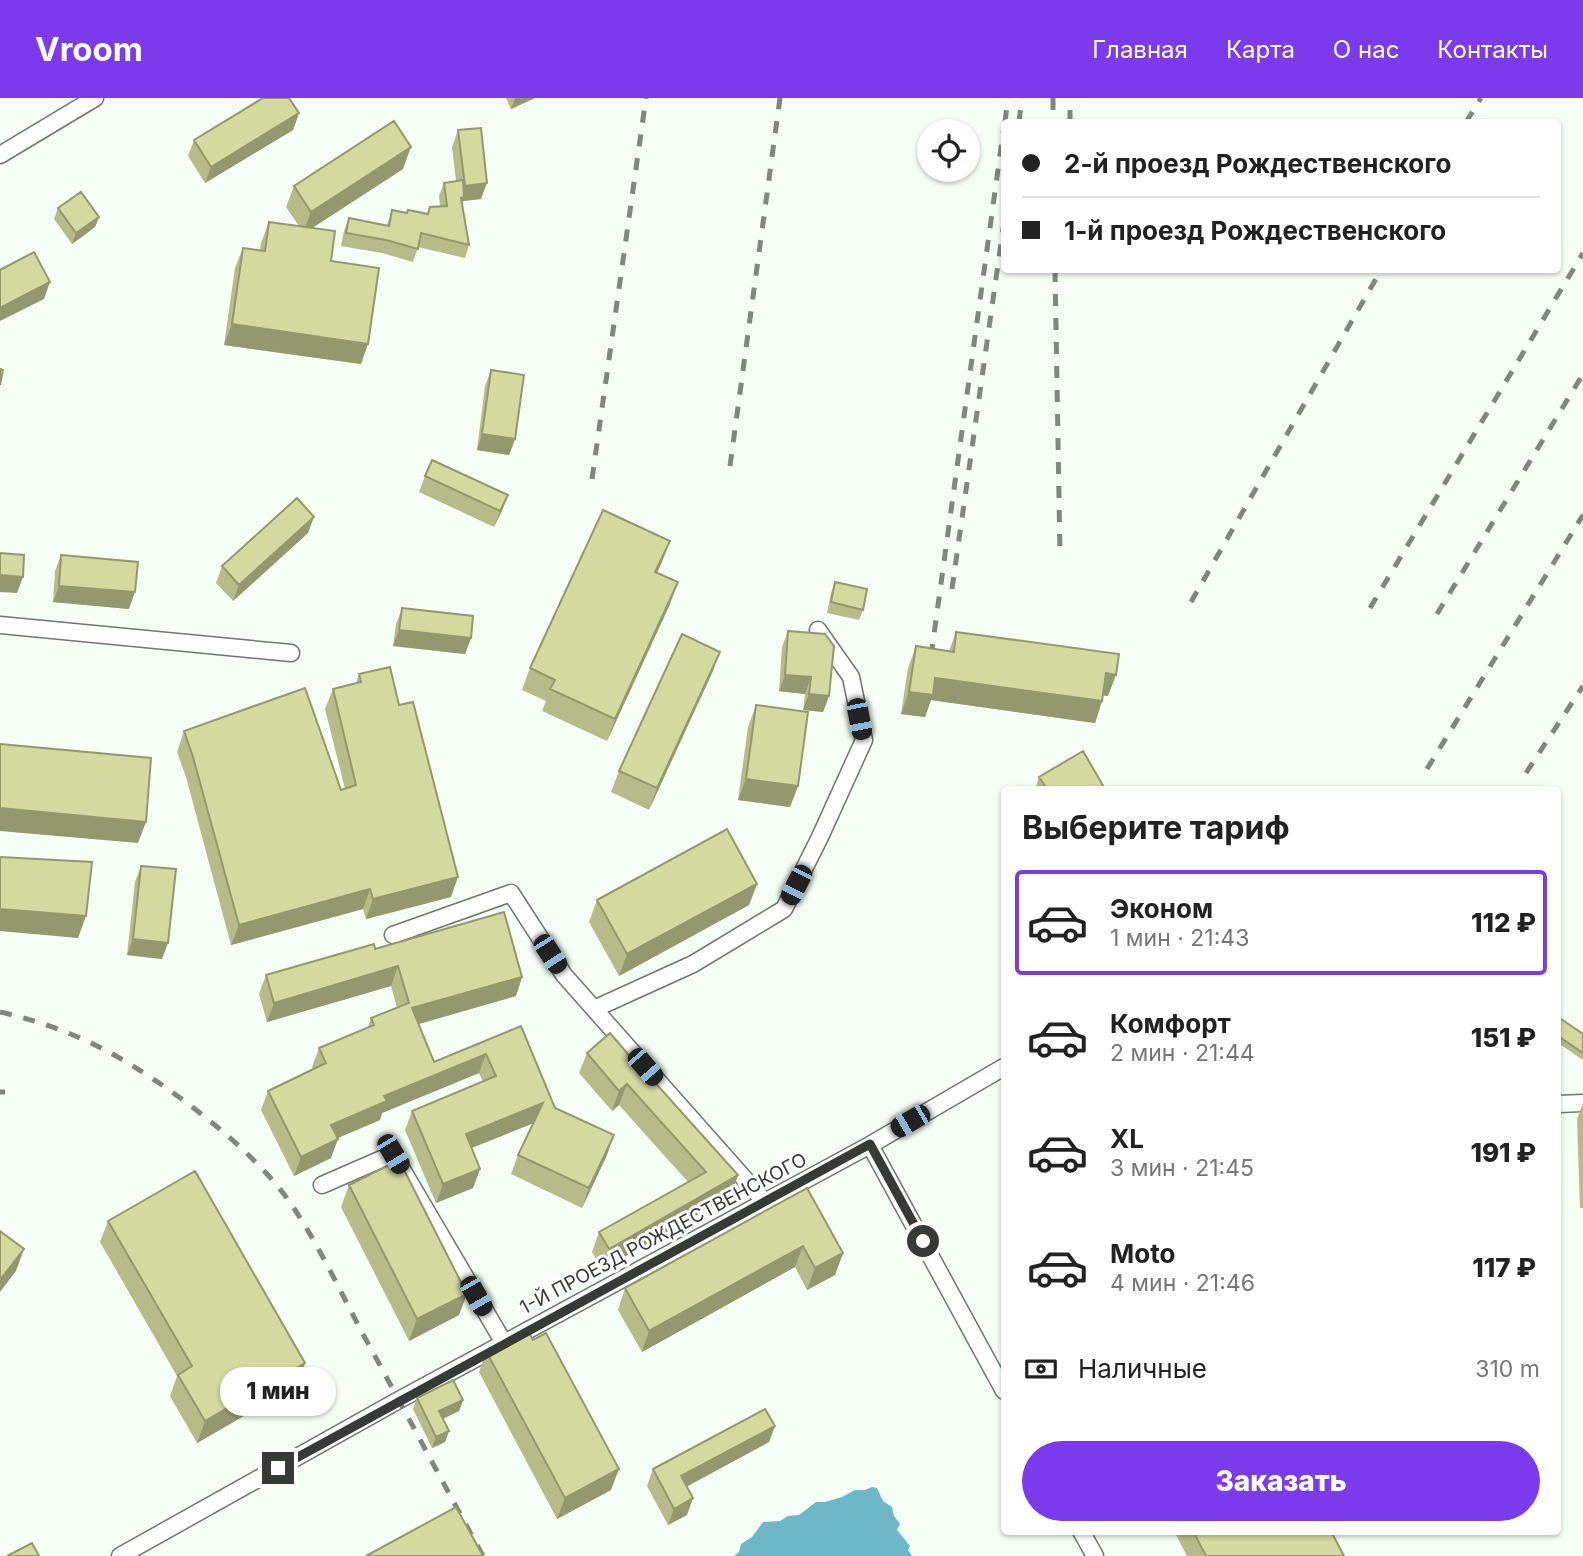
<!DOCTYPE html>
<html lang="ru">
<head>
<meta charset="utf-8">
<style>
  body { margin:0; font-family:Inter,sans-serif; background:#f6f6f6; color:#222; height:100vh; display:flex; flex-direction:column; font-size:26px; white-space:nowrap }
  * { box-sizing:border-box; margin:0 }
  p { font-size:23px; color:#767676 }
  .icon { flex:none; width:38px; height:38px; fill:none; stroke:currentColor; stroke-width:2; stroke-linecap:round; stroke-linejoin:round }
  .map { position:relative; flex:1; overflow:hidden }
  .drawer { position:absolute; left:1001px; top:688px; width:560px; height:749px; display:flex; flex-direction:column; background:#fff; border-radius:7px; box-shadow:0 2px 5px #0004 }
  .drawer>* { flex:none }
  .banner { position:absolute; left:1001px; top:21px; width:560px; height:154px; border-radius:7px; box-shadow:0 2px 5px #0004; display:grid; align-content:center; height:154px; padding:0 21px; background:#fff }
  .buttons { position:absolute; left:917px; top:21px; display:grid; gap:14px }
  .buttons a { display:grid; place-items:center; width:63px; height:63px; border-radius:50%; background:#fff; box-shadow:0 2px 5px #0004; font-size:35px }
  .end { position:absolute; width:32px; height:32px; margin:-16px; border:9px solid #373b37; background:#fff; box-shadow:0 0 0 4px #fff }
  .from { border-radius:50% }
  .bubble { position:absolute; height:49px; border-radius:24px; background:#fff; box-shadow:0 2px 5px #0004; font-size:23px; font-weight:800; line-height:49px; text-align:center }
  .car { position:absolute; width:21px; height:42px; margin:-21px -10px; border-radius:9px; box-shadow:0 0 5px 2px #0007; background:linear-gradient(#222 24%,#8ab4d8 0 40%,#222 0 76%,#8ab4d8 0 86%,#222 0) }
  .banner b { display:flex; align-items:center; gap:24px; height:66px; font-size:26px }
  .banner b+b { border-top:2px solid #e0e0e0 }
  .banner i { width:18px; height:18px; background:#222 }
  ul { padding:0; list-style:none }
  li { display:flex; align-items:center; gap:21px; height:105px; margin:0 14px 10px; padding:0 7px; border:4px solid transparent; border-radius:7px }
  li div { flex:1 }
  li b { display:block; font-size:26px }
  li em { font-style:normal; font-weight:800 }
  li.on { border-color:#7c3aed }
  li>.icon { width:63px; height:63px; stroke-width:1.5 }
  h2 { padding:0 21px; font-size:32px; line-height:84px }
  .pay { display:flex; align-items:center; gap:18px; height:77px; padding:0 21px; font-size:26px }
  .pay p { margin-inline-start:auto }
  .action { display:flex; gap:14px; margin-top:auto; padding:14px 21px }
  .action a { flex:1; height:80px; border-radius:42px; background:#7c3aed; color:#fff; font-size:28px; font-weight:800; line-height:80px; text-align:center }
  header { display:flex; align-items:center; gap:42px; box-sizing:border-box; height:98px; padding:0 35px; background:#7c3aed; color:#fff }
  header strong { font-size:33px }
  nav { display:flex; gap:38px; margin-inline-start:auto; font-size:24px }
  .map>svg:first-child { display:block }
  .water { fill:#6db8c6 }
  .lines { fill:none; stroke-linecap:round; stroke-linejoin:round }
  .minor-casing { stroke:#6f776f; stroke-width:19 }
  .minor { stroke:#fff; stroke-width:16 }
  .rail { stroke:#808680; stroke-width:5; stroke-dasharray:12 12; stroke-linecap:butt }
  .wall { fill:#b6bb88 }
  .shaded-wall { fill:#94986f }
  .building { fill:#d4d99e; stroke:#94986f; stroke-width:2 }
  .route { stroke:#373b37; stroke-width:9 }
  .labels { text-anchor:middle; stroke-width:6; stroke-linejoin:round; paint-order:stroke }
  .street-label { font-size:19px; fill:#373b37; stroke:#fff }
</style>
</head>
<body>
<header>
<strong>Vroom</strong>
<nav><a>Главная</a><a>Карта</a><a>О нас</a><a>Контакты</a></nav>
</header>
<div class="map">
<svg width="1583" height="1458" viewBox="0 0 1583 1458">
  <rect width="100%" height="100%" fill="#f4fef4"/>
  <!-- water -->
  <path class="water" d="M 872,1389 L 877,1390 L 883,1403 L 892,1409 L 894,1418 L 900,1426 L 897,1432 L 910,1448 L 908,1452 L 912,1458 L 734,1458 L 739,1454 L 741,1446 L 752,1439 L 763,1424 L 780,1423 L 788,1418 L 799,1417 L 816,1404 L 825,1404 L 842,1399 L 855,1392 L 865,1392 Z"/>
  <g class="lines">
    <defs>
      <path id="minor" d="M 0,57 L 95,0
        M 0,527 L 291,555
        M 393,837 L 511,795 L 564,877 L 765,1104
        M 594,911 L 693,866 L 784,811 L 820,739 L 864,642 L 851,579 L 818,532
        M 1558,1006 L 1583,1005
        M 870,1047 L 1004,1293
        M 322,1087 L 393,1056 L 504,1245
        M 1081,1433 L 1095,1458
        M 120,1458 L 399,1302 L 870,1047 L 1004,969"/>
    </defs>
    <!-- minor casing -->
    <use href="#minor" class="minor-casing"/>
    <!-- minor -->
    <use href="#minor" class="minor"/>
    <!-- rail -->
    <path class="rail" d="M 1053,0 L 1053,24
      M 1005,24 L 1008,0
      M 1019,24 L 1022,0
      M 1070,24 L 1070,0
      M 1466,24 L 1481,0
      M 1055,172 L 1060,456
      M 730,368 L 780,0
      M 592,381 L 646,0
      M 952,491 L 1004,124
      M 1191,504 L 1381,172
      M 1370,510 L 1583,155
      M 1437,516 L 1583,276
      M 931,558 L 1004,28
      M 1427,671 L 1583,417
      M 1526,675 L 1583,588
      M 0,914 C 36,922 73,935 105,952 C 164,983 251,1049 289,1103 C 318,1145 340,1193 364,1238 C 404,1311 443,1385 483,1458
      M 0,994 L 5,994"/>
  </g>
  <!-- wall -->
  <path class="wall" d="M 506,0 L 535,0 L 511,11 Z
    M 299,15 L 293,32 L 205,85 L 188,58 L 194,42 Z
    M 458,32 L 481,101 L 463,103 L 462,106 L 469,147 L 465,160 L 418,149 L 413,164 L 382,155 L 341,148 L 344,133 L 349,120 L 387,127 L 392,112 L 407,115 L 427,116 L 430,109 L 440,108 L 439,98 L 444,85 L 456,83 L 452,49 Z
    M 403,71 L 312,130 L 331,163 L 361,266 L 224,247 L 235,170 L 243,150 L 260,152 L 261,145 L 269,124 L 299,128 L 286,109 L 294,88 Z
    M 58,110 L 99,119 L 95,129 L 72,146 L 54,121 Z
    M 491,272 L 515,341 L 509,357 L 477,352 L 485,288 Z
    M 425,378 L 508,397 L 494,429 L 419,394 Z
    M 308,435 L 233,503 L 216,485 L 222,468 Z
    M 61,457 L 129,511 L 53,504 L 55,473 Z
    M 662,464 L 657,475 L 670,506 L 607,643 L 542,613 L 546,603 L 522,592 L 530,570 Z
    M 835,484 L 863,512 L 859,522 L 827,515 L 831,495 Z
    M 402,510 L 471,540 L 465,556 L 393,548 L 396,526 Z
    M 788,533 L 829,598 L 823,614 L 803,612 L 805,596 L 779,593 L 782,549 Z
    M 956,534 L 1108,598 L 1103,597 L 1102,603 L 1095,625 L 931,602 L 925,619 L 901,616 L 908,570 L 916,548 L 949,553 Z
    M 720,554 L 712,575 L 649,712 L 611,694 L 619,673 Z
    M 359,576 L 399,607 L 451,799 L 366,821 L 363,811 L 231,847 L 186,679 L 177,654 L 184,633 L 341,692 L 345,691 L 325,611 L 333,591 L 356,585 Z
    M 756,607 L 798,688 L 790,709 L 738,702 L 748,629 Z
    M 1039,679 L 1105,691 L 1035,691 Z
    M 141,768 L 162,861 L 127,857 L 135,784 Z
    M 757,786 L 749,807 L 619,878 L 589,824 L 597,802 Z
    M 375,851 L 522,879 L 516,898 L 418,926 L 434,964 L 521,928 L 555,1010 L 607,1057 L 582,1110 L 511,1076 L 518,1057 L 534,1025 L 471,1050 L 480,1071 L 473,1090 L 436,1105 L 405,1032 L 412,1013 L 483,984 L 479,975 L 382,1015 L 380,1022 L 337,1040 L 331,1060 L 294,1078 L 261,1012 L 268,993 L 313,971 L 312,969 L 319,950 L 368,929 L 371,920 L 397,910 L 391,888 L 267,924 L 259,896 L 266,877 Z
    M 1558,919 L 1583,936 L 1583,962 L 1558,945 Z
    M 587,955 L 650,982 L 738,1077 L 731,1097 L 602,1172 L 592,1154 L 599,1134 L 688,1084 L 619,1007 L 612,1013 L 579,975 Z
    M 1583,1005 L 1583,1110 L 1580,1110 L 1577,1021 Z
    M 349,1087 L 459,1217 L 409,1243 L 341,1109 Z
    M 807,1090 L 843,1155 L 835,1177 L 807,1192 L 795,1169 L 642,1254 L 618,1212 L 625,1190 Z
    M 108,1123 L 305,1265 L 298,1287 L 197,1345 L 170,1298 L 177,1278 L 100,1144 Z
    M 486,1253 L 611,1392 L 557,1421 L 479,1274 Z
    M 417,1300 L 463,1302 L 459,1313 L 443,1321 L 449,1333 L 445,1344 L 432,1350 L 413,1311 Z
    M 775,1328 L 769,1344 L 687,1388 L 687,1417 L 668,1427 L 647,1388 L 653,1371 Z
    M 1174,1433 L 1331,1433 L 1344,1458 L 1187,1458 Z"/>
  <!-- shaded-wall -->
  <path class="shaded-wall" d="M 515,0 L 535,0 L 511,11 Z
    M 299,15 L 293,32 L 205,85 L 211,69 Z
    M 411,49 L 403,71 L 303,136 L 311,114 Z
    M 487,85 L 481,101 L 463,103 L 460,112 L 456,113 L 465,88 Z
    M 99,119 L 95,129 L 72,146 L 76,135 Z
    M 50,184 L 44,201 L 0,223 L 0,210 Z
    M 232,226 L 368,246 L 361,266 L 224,247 Z
    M 482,336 L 515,341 L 509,357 L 477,352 Z
    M 508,397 L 502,413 L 494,429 L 500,413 Z
    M 314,419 L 308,435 L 233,503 L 239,487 Z
    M 670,443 L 662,464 L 647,495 L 655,474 Z
    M 0,477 L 23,479 L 17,495 L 0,494 Z
    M 678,484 L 670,506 L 607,643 L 615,621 Z
    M 59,488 L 135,494 L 129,511 L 53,504 Z
    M 399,532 L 471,540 L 465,556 L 393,548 Z
    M 720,554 L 712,575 L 649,712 L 657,690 Z
    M 1106,575 L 1116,577 L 1108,598 L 1098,597 Z
    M 785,577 L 811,579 L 805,596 L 779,593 Z
    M 935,580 L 1102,603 L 1095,625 L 931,602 L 925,619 L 901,616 L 909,594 Z
    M 809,596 L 829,598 L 823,614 L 803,612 Z
    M 746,681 L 798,688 L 790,709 L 738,702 Z
    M 0,710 L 146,724 L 138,745 L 0,733 Z
    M 458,779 L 451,799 L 366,821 L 373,801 Z
    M 757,786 L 749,807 L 619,878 L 627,856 Z
    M 370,791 L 363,811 L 231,847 L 239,827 Z
    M 0,811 L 86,818 L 78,840 L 0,833 Z
    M 133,841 L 168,845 L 162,861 L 127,857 Z
    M 398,868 L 391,888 L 267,924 L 274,905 Z
    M 522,879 L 516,898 L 405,930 L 412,910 Z
    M 486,956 L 479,975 L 382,1015 L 380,1022 L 324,1046 L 331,1027 L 384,998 Z
    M 627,986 L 619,1007 L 612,1013 L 619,993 Z
    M 543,1005 L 536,1024 L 459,1055 L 466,1036 Z
    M 614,1037 L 607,1057 L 582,1110 L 589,1090 Z
    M 338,1041 L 331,1060 L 294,1078 L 301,1059 Z
    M 480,1071 L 473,1090 L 436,1105 L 443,1086 Z
    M 738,1077 L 731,1097 L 602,1172 L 609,1151 Z
    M 803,1148 L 795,1169 L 642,1254 L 649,1233 Z
    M 24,1151 L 16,1173 L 0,1194 L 0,1182 Z
    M 843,1155 L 835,1177 L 807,1192 L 815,1170 Z
    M 467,1196 L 459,1217 L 409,1243 L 417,1221 Z
    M 305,1265 L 298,1287 L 197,1345 L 205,1323 Z
    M 463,1302 L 459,1313 L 435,1324 L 439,1313 Z
    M 775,1328 L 769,1344 L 675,1395 L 681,1378 Z
    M 449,1333 L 445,1344 L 432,1350 L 436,1339 Z
    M 619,1371 L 611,1392 L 557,1421 L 565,1400 Z
    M 693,1400 L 687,1417 L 668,1427 L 674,1411 Z"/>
  <!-- building -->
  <path class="building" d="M 263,0 L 289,0 L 299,15 L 211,69 L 194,42 Z
    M 394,23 L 411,49 L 311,114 L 294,88 Z
    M 481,30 L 487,85 L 465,88 L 458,32 Z
    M 463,82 L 464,99 L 461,100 L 469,147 L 421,135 L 418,151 L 386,142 L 346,135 L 349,120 L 389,128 L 392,112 L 407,115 L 408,112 L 428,116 L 430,109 L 447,108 L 444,85 Z
    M 81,94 L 99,119 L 76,135 L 58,110 Z
    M 269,124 L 335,133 L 331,163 L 379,170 L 368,246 L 232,226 L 243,150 L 265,153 Z
    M 34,154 L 50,184 L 0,210 L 0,172 Z
    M 0,271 L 3,272 L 0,287 Z
    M 491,272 L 524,277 L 515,341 L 482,336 Z
    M 432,362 L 508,397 L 500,413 L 425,378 Z
    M 297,400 L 314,419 L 239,487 L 222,468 Z
    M 603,412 L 670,443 L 655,474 L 678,484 L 615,621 L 550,591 L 555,582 L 530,570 Z
    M 0,455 L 24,457 L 23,479 L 0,477 Z
    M 61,457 L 138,464 L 135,494 L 59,488 Z
    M 835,484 L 867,491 L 863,512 L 831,504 Z
    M 402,510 L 473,518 L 471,540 L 399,532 Z
    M 788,533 L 825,536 L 834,548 L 829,598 L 809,596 L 811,579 L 785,577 Z
    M 956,534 L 1119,556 L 1116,577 L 1106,575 L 1102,603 L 935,580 L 933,597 L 909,594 L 916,548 L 954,554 Z
    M 682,536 L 720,554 L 657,690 L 619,673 Z
    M 390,569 L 399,607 L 413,604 L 458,779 L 373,801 L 370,791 L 239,827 L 193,659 L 184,633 L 305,590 L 341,692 L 356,687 L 333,591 L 361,584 L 359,576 Z
    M 756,607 L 808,614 L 798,688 L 746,681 Z
    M 0,646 L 151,660 L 146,724 L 0,710 Z
    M 1083,653 L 1105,691 L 1047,691 L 1039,679 Z
    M 727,731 L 757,786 L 627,856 L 597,802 Z
    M 0,759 L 92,764 L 86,818 L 0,811 Z
    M 141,768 L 176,771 L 168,845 L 133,841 Z
    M 504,814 L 522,879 L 412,910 L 434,964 L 521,928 L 555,1010 L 614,1037 L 589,1090 L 518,1057 L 543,1005 L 466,1036 L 480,1071 L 443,1086 L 412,1013 L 496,978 L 486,956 L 384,998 L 387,1003 L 331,1027 L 338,1041 L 301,1059 L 268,993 L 326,965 L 319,950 L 374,927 L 371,920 L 409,905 L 398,868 L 274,905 L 266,877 L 374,846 L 375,851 Z
    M 1558,919 L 1583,936 L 1583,955 L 1558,938 Z
    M 610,935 L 650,982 L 651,980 L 738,1077 L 609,1151 L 599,1134 L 706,1074 L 627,986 L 619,993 L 587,955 Z
    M 399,1062 L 467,1196 L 417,1221 L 349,1087 Z
    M 195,1073 L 305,1265 L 205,1323 L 178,1277 L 192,1268 L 108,1123 Z
    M 807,1090 L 843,1155 L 815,1170 L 803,1148 L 649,1233 L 625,1190 Z
    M 0,1133 L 24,1151 L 0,1182 Z
    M 527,1231 L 533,1242 L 546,1235 L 619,1371 L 565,1400 L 486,1253 Z
    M 453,1282 L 463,1302 L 439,1313 L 449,1333 L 436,1339 L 417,1300 Z
    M 765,1311 L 775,1328 L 681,1378 L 693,1400 L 674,1411 L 653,1371 Z
    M 456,1409 L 483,1458 L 366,1458 Z
    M 1193,1433 L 1331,1433 L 1344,1458 L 1206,1458 Z
    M 32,1445 L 39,1458 L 7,1458 Z"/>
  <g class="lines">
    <!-- route -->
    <path class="route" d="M 278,1370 L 870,1046 L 923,1143"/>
  </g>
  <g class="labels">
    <!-- street labels -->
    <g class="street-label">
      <text transform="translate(663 1135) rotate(-28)" y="7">1-Й ПРОЕЗД РОЖДЕСТВЕНСКОГО</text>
    </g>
  </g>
</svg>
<div class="buttons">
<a><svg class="icon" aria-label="locate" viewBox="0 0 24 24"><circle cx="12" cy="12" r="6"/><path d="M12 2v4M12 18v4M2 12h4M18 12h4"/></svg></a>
</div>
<i class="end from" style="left:923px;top:1143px"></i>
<i class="end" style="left:278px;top:1370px"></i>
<div class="bubble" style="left:220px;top:1269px;width:116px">1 мин</div>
<i class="car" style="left:859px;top:621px;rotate:169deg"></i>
<i class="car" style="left:796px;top:787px;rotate:207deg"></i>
<i class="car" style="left:550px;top:856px;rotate:147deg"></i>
<i class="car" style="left:645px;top:969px;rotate:139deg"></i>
<i class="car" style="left:910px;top:1023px;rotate:240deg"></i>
<i class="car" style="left:393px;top:1056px;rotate:149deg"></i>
<i class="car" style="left:476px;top:1198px;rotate:150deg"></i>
<div class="banner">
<b><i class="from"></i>2-й проезд Рождественского</b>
<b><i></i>1-й проезд Рождественского</b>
</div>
<section class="drawer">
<h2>Выберите тариф</h2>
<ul>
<li class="on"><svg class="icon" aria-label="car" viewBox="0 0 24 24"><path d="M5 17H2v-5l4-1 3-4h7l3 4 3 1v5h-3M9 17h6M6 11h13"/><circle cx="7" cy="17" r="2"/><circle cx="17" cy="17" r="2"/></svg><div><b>Эконом</b><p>1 мин · 21:43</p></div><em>112 ₽</em></li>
<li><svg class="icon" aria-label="car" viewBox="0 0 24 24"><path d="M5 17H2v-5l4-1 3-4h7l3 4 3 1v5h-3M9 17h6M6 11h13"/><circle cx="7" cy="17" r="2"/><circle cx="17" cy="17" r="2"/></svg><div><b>Комфорт</b><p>2 мин · 21:44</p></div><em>151 ₽</em></li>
<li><svg class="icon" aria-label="car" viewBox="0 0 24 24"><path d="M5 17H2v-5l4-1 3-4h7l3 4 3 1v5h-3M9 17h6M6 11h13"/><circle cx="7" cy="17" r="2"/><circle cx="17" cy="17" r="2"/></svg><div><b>XL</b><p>3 мин · 21:45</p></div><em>191 ₽</em></li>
<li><svg class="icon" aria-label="car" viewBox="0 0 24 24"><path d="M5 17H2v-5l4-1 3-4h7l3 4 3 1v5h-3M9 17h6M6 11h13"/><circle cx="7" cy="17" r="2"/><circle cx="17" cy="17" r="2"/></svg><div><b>Moto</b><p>4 мин · 21:46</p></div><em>117 ₽</em></li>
</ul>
<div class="pay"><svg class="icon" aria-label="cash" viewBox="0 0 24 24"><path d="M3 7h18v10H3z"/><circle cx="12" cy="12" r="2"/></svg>Наличные<p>310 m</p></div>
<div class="action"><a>Заказать</a></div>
</section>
</div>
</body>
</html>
